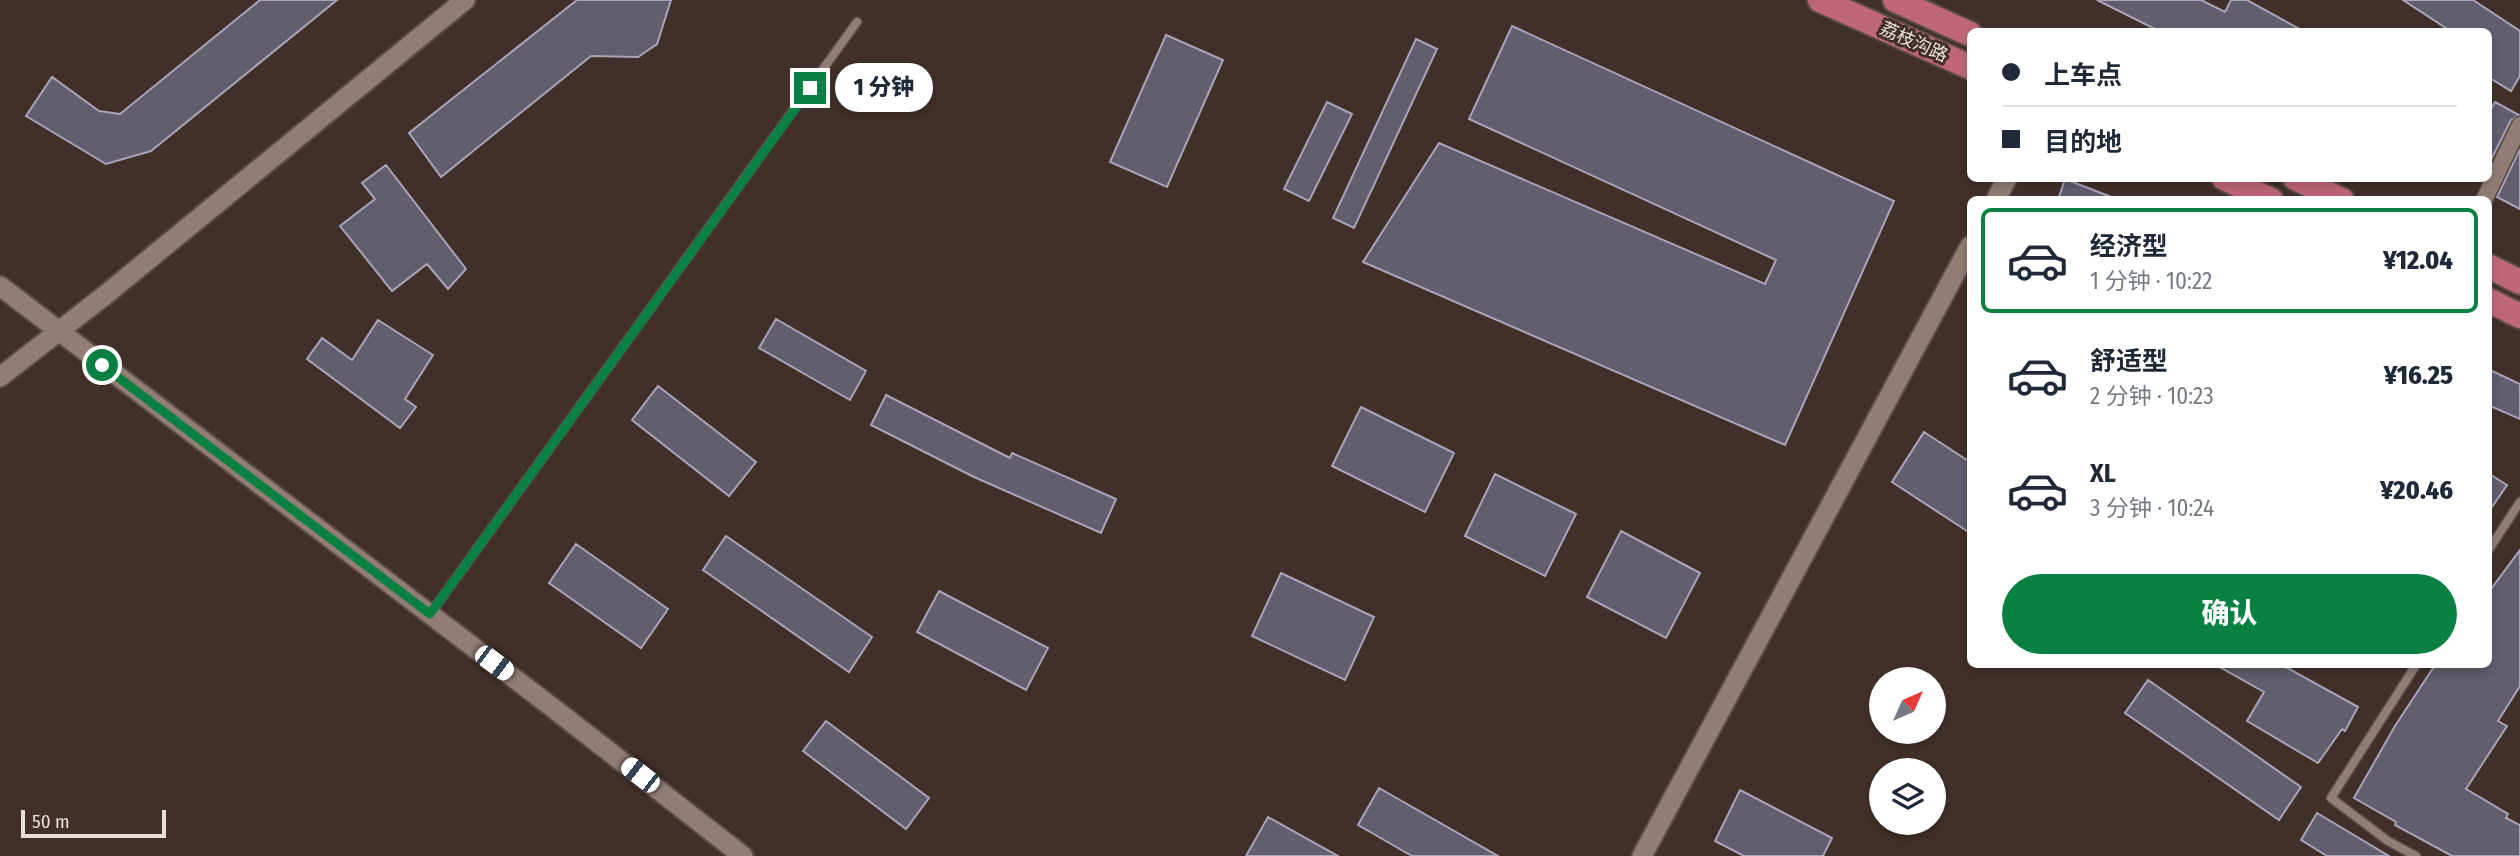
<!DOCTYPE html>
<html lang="zh">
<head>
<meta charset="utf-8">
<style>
  body { margin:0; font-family:"Fira Sans Condensed","Noto Sans SC",sans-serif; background:#f2f2f3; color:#1f2937; height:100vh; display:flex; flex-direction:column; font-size:26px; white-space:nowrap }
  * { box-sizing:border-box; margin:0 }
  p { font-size:23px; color:#747a83 }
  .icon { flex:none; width:38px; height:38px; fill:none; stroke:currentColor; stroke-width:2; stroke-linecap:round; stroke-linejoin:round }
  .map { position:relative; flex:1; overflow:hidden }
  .sheet { position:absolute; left:1967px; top:196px; width:525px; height:472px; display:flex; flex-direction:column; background:#fff; border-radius:10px; box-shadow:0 4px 10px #0003 }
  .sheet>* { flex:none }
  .banner { position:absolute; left:1967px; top:28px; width:525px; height:154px; border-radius:10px; box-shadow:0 4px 10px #0003; display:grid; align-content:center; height:154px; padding:0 35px; background:#fff }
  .needle { width:46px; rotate:45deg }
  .tools { position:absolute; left:1869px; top:667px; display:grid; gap:14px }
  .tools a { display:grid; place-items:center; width:77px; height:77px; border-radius:50%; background:#fff; box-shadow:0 4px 10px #0003; font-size:35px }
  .scale { position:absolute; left:21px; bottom:18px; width:145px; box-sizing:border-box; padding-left:7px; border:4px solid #ebdfdb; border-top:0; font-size:19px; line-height:24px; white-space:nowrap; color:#ebdfdb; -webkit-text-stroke:5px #413029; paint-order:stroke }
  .end { position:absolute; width:32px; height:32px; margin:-16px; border:9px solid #0b8043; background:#fff; box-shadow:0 0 0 4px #fff }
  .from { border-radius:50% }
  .bubble { position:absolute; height:49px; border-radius:24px; background:#fff; box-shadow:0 4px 10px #0003; font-size:23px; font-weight:800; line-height:49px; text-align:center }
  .car { position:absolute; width:21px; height:42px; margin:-21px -10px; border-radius:9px; box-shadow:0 0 5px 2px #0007; background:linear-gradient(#fff 24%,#345 0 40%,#fff 0 76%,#345 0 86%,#fff 0) }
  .banner b { display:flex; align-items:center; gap:24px; height:66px; font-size:26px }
  .banner b+b { border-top:2px solid #e0e1e3 }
  .banner i { width:18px; height:18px; background:#1f2937 }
  ul { padding:12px 0 0; list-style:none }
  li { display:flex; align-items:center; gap:21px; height:105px; margin:0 14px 10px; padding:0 21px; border:4px solid transparent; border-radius:10px }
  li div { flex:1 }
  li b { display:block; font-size:26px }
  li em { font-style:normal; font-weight:800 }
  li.on { border-color:#0b8043 }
  li>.icon { width:63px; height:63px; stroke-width:1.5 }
  .action { display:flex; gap:14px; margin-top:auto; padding:14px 35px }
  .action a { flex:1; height:80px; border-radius:42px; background:#0b8043; color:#fff; font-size:28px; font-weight:800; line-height:80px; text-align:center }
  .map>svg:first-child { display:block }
  .building { fill:#625d6f; stroke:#a9a4b8; stroke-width:2 }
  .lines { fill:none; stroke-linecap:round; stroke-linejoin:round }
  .service-casing { stroke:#5a4c46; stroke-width:11 }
  .minor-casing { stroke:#5a4c46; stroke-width:19 }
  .tertiary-casing { stroke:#5a4c46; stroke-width:23 }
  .primary-casing { stroke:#5a4c46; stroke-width:28 }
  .service { stroke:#927d75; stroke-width:8 }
  .minor { stroke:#927d75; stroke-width:16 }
  .tertiary { stroke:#927d75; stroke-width:19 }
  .primary { stroke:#c0667a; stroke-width:24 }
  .route { stroke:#0b8043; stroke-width:9 }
  .labels { text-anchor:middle; stroke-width:6; stroke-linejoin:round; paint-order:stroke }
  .street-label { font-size:18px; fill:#ebdfdb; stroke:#413029 }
</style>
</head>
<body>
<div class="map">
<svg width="2520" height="856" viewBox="0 0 2520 856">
  <rect width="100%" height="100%" fill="#413029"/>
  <!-- building -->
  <path class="building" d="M 260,0 L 337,0 L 151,151 L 106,164 L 26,116 L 52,77 L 99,111 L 120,114 Z
    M 577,0 L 671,0 L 657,44 L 638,57 L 591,56 L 441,177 L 409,133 Z
    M 2097,0 L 2201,0 L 2225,12 L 2231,0 L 2247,0 L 2305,32 L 2161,32 Z
    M 2403,0 L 2473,0 L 2520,31 L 2520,76 L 2511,91 L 2488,77 L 2488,32 L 2452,32 Z
    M 1512,26 L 1894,201 L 1785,445 L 1363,262 L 1439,143 L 1765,284 L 1776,260 L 1469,119 Z
    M 1166,35 L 1223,60 L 1167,187 L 1110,162 Z
    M 1416,39 L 1437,49 L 1354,228 L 1333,218 Z
    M 1327,102 L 1352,114 L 1309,201 L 1284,189 Z
    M 2495,102 L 2519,115 L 2511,120 L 2488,166 L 2488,114 Z
    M 2520,149 L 2520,209 L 2497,197 Z
    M 386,165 L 466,269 L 448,289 L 427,264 L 392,291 L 340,226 L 375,199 L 362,183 Z
    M 2065,179 L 2114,198 L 2114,200 L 2058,200 Z
    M 776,319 L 866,371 L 850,400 L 759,348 Z
    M 378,320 L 433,355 L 405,399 L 416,407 L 400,428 L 307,359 L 322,338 L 352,360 Z
    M 2488,369 L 2520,384 L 2520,419 L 2488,405 Z
    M 658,386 L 756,462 L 729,496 L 632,420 Z
    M 886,395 L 1010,458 L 1012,453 L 1116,499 L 1101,533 L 974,477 L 871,425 Z
    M 1361,407 L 1454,453 L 1425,512 L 1332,466 Z
    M 1924,432 L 1970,462 L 1970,533 L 1892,482 Z
    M 2488,473 L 2507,485 L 2488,513 Z
    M 1495,474 L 1576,514 L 1545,576 L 1465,536 Z
    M 1621,531 L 1700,573 L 1666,638 L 1587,597 Z
    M 726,536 L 872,637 L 849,672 L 703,570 Z
    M 576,544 L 668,609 L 641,648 L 549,583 Z
    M 2520,550 L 2520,686 L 2498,721 L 2507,726 L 2466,789 L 2508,814 L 2506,818 L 2520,825 L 2520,856 L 2452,856 L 2395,825 L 2396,822 L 2354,798 L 2395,726 L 2435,665 L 2488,665 L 2488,593 Z
    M 1281,573 L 1374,617 L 1345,680 L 1252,636 Z
    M 939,591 L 1048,648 L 1026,690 L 917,632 Z
    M 2216,665 L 2282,665 L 2358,707 L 2345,731 L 2342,729 L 2318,763 L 2247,721 L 2264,692 Z
    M 2148,680 L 2301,787 L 2279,820 L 2125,713 Z
    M 826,721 L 929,798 L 906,829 L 803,751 Z
    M 1379,788 L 1498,856 L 1412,856 L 1358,825 Z
    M 1740,790 L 1832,838 L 1823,856 L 1744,856 L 1715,841 Z
    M 2317,813 L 2389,856 L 2327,856 L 2301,840 Z
    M 1268,817 L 1338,856 L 1246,856 Z"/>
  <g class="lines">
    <defs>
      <path id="service" d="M 2488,551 L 2520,502
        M 430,614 L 857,22
        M 2416,856 L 2388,841 L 2331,798 L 2416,665"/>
      <path id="minor" d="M 2484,200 L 2520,125"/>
      <path id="tertiary" d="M 1996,200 L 2007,178
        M 0,286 L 557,711 L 743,856
        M 0,377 L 104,296 L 465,0
        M 1642,856 L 1970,246"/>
      <path id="primary" d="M 1820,0 L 1970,67
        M 1895,0 L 1970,34
        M 2224,178 L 2271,200
        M 2295,178 L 2342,200
        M 2488,266 L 2520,282
        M 2488,300 L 2520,316"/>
    </defs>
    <!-- service casing -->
    <use href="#service" class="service-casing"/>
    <!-- minor casing -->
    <use href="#minor" class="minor-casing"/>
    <!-- tertiary casing -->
    <use href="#tertiary" class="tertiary-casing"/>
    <!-- primary casing -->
    <use href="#primary" class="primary-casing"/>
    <!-- service -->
    <use href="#service" class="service"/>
    <!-- minor -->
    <use href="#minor" class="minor"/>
    <!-- tertiary -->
    <use href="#tertiary" class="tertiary"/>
    <!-- primary -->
    <use href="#primary" class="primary"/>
  </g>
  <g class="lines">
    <!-- route -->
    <path class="route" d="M 102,365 L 430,614 L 810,88"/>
  </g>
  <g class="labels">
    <!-- street labels -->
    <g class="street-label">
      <text transform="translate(1914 42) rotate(24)" y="6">荔枝沟路</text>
    </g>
  </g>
</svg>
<div class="tools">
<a><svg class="needle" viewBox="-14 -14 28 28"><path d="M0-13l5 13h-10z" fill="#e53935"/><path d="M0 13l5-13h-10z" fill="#747a83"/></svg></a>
<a><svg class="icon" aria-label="layers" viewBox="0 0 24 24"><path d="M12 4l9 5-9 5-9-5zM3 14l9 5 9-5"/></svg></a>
</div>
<div class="scale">50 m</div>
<i class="end from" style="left:102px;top:365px"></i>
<i class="end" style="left:810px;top:88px"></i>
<div class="bubble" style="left:835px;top:63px;width:98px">1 分钟</div>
<i class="car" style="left:494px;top:663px;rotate:127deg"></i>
<i class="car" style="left:640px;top:775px;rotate:308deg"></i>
<div class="banner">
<b><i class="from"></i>上车点</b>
<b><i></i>目的地</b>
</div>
<section class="sheet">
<ul>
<li class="on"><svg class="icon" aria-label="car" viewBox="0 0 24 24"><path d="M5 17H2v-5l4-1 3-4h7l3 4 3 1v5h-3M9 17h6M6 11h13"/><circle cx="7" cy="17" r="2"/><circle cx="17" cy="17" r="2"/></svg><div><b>经济型</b><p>1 分钟 · 10:22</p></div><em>¥12.04</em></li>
<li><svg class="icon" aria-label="car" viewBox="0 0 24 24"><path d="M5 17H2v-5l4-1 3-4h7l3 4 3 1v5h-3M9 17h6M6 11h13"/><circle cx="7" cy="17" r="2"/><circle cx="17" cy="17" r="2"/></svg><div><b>舒适型</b><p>2 分钟 · 10:23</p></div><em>¥16.25</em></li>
<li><svg class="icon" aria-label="car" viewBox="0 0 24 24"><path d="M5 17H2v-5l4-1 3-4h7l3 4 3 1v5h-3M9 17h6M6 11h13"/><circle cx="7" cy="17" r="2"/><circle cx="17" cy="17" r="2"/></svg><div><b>XL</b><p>3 分钟 · 10:24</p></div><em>¥20.46</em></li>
</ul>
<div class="action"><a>确认</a></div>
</section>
</div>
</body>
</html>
